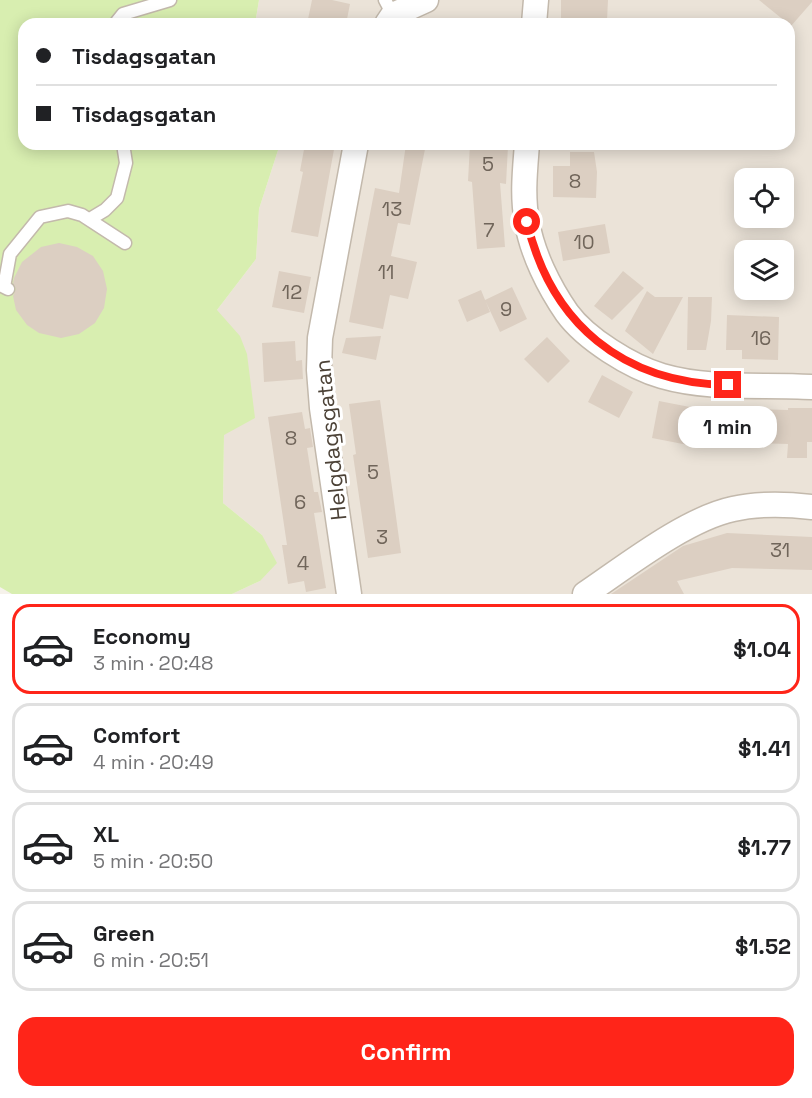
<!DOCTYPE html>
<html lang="en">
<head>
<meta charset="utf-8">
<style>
  body { margin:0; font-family:"Space Grotesk",sans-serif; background:#f6f6f6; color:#202124; height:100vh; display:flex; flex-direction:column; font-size:22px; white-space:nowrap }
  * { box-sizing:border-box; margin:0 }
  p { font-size:20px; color:#757577 }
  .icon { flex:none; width:33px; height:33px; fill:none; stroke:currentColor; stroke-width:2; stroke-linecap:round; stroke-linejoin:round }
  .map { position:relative; height:594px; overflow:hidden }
  .drawer { display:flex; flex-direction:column; background:#fff; flex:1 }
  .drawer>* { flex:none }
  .hud { position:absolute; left:18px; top:18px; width:777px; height:132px; border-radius:18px; box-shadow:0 3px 15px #0003; display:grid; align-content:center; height:132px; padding:0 18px; background:#fff }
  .controls { position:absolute; left:734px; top:168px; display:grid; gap:12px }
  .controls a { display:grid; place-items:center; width:60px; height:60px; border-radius:12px; background:#fff; box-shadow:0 3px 15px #0003; font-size:30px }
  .end { position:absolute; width:27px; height:27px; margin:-14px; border:8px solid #ff2519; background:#fff; box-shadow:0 0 0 3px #fff }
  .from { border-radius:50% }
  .bubble { position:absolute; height:42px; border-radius:18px; background:#fff; box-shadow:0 3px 15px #0003; font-size:20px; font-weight:800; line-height:42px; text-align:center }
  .hud b { display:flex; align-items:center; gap:21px; height:57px; font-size:22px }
  .hud b+b { border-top:2px solid #e0e0e0 }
  .hud i { width:15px; height:15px; background:#202124 }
  ul { padding:10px 0 0; list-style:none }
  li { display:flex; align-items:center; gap:18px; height:90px; margin:0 12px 9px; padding:0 6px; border:3px solid #e0e0e0; border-radius:18px }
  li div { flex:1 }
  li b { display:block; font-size:22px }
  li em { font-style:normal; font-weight:800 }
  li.current { border-color:#ff2519 }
  li>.icon { width:54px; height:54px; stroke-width:1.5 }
  .primary-button { display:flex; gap:12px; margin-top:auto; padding:12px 18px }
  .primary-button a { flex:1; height:69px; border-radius:18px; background:#ff2519; color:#fff; font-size:24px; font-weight:800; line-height:69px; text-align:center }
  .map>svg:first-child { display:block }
  .residential { fill:#ebe3d8; fill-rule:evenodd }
  .green { fill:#d8eeb0 }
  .building { fill:#dccfc2 }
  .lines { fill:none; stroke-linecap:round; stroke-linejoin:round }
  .lane-casing { stroke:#c3b9ac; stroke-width:15 }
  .street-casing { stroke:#c3b9ac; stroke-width:27 }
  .lane { stroke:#fff; stroke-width:12 }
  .street { stroke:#fff; stroke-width:24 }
  .route { stroke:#ff2519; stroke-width:8 }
  .labels { text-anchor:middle; stroke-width:6; stroke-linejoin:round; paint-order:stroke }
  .number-label { font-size:20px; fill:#70655a }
  .street-label { font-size:22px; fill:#4c4237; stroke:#fff }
</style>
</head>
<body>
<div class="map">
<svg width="812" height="594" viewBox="0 0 812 594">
  <rect width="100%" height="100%" fill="#f6f2eb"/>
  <!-- residential -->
  <path class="residential" d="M 259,0 L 812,0 L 812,594 L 232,594 L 260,581 L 262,535 L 223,503 L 224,435 L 217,310 L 256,259 L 259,209 L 280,144 L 789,144 L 789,24 L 255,24 ZM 744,178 L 783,178 L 783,218 L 744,218 ZM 744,250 L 783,250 L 783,290 L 744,290 Z"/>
  <!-- green -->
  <path class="green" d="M 0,0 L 259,0 L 255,24 L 24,24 L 24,144 L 280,144 L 259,209 L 256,259 L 217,310 L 240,336 L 247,354 L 255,418 L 224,435 L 223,503 L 262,535 L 277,563 L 260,581 L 232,594 L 12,594 L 0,587 Z"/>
  <!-- building -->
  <path class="building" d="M 312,0 L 332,0 L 350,4 L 346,24 L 307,24 Z
    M 561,0 L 608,0 L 607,20 L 590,19 L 590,23 L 561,22 Z
    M 759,0 L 812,0 L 812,2 L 791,26 Z
    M 305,144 L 335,144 L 318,237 L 291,232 L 303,172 L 300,171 Z
    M 406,144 L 426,144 L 410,225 L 398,223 L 391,256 L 417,262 L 408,299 L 390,295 L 383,329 L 349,322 L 375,188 L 399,193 Z
    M 470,144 L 508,146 L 506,184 L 500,183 L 505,247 L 477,249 L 472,182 L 468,181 Z
    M 570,152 L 594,152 L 597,172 L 596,198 L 553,197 L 553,166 L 570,166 Z
    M 605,224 L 610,253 L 563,261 L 558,232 Z
    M 59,243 L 77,247 L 93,256 L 103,271 L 107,289 L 104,308 L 95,323 L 79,334 L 61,338 L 39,333 L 27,325 L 16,310 L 13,296 L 16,289 L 13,283 L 14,278 L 22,262 L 41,247 Z
    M 279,271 L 311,277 L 304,313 L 272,307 Z
    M 623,271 L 644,288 L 612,320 L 594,306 Z
    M 512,287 L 527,319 L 500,332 L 485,300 Z
    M 481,290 L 490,312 L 467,322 L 458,300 Z
    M 647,291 L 655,297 L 683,297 L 653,354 L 625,331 Z
    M 688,297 L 712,297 L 711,321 L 706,350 L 687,350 Z
    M 727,315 L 779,317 L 778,360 L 742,359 L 742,350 L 726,350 Z
    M 381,336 L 376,360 L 342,353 L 346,338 Z
    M 547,337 L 570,361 L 548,383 L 524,359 Z
    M 295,341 L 296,361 L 302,360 L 303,379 L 264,382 L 262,343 Z
    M 602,375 L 633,392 L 619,418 L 588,402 Z
    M 380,400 L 401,553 L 368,558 L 353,455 L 356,454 L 349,404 Z
    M 659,401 L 695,408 L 688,445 L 652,438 Z
    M 724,408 L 788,410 L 788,408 L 812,408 L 812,442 L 807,442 L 807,458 L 787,458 L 788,444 L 723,442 Z
    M 302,412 L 305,429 L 310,428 L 313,447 L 307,448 L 314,492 L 318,492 L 322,512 L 314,513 L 326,588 L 306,592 L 304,581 L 288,584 L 282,545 L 287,545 L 268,417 Z
    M 727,533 L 812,537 L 812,570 L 732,568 L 677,581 L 684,594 L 611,594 L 683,546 Z"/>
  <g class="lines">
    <defs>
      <path id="lane" d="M 385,0 L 393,15
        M 115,24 L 123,14 L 170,0
        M 90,219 L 105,210 L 117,198 L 126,163 L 123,144
        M 8,289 L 4,287 L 10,254 L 40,217 L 68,211 L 82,215 L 125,243"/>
      <path id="street" d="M 387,24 L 393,15 L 426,0
        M 534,24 L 536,0
        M 527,144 C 525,170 522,196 527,222 C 532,253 549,287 567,313 C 586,339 631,367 662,376 C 710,390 762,384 812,387
        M 349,594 L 322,408 L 319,370 L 320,338 L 356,144
        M 585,594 C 625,567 686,519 733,509 C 759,503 786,504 812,507"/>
    </defs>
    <!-- lane casing -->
    <use href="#lane" class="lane-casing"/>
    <!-- street casing -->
    <use href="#street" class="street-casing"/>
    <!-- lane -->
    <use href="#lane" class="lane"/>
    <!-- street -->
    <use href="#street" class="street"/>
  </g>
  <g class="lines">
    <!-- route -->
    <path class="route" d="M 527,222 C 551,324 623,383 728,385"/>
  </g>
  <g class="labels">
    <!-- number labels -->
    <g class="number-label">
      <text x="488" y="171">5</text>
      <text x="575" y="188">8</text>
      <text x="392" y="216">13</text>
      <text x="489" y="237">7</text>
      <text x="584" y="249">10</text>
      <text x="386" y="279">11</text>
      <text x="292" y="299">12</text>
      <text x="506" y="316">9</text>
      <text x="761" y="345">16</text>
      <text x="291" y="445">8</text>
      <text x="373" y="479">5</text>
      <text x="300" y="509">6</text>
      <text x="382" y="544">3</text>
      <text x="780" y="557">31</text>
      <text x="303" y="570">4</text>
    </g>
    <!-- street labels -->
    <g class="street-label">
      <text transform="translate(330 440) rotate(-96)" y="8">Helgdagsgatan</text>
    </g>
  </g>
</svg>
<div class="controls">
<a><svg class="icon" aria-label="locate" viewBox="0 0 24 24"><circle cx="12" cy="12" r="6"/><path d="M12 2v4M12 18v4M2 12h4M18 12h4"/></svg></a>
<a><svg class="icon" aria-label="layers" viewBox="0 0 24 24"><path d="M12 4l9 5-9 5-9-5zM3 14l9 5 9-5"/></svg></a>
</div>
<i class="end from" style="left:527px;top:222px"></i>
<i class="end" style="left:728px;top:385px"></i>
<div class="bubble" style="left:678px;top:406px;width:99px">1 min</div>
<div class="hud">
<b><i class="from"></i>Tisdagsgatan</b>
<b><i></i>Tisdagsgatan</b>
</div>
</div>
<section class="drawer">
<ul>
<li class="current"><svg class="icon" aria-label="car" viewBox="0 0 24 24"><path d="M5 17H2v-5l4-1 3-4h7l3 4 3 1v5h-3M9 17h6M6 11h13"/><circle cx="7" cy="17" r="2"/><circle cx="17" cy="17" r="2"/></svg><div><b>Economy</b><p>3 min · 20:48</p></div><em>$1.04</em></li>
<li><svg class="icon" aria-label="car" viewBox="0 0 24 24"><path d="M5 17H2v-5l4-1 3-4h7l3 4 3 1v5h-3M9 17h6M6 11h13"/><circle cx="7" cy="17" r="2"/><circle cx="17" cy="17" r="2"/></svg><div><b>Comfort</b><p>4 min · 20:49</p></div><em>$1.41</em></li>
<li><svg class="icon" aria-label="car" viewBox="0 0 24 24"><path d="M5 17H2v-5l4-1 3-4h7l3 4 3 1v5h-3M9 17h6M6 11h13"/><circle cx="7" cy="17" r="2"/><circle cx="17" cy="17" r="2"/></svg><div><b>XL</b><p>5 min · 20:50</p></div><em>$1.77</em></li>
<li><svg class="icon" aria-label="car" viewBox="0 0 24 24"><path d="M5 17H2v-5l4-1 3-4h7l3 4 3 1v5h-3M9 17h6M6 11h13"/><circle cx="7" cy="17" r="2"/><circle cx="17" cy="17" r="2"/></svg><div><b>Green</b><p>6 min · 20:51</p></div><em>$1.52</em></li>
</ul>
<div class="primary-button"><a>Confirm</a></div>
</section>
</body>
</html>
